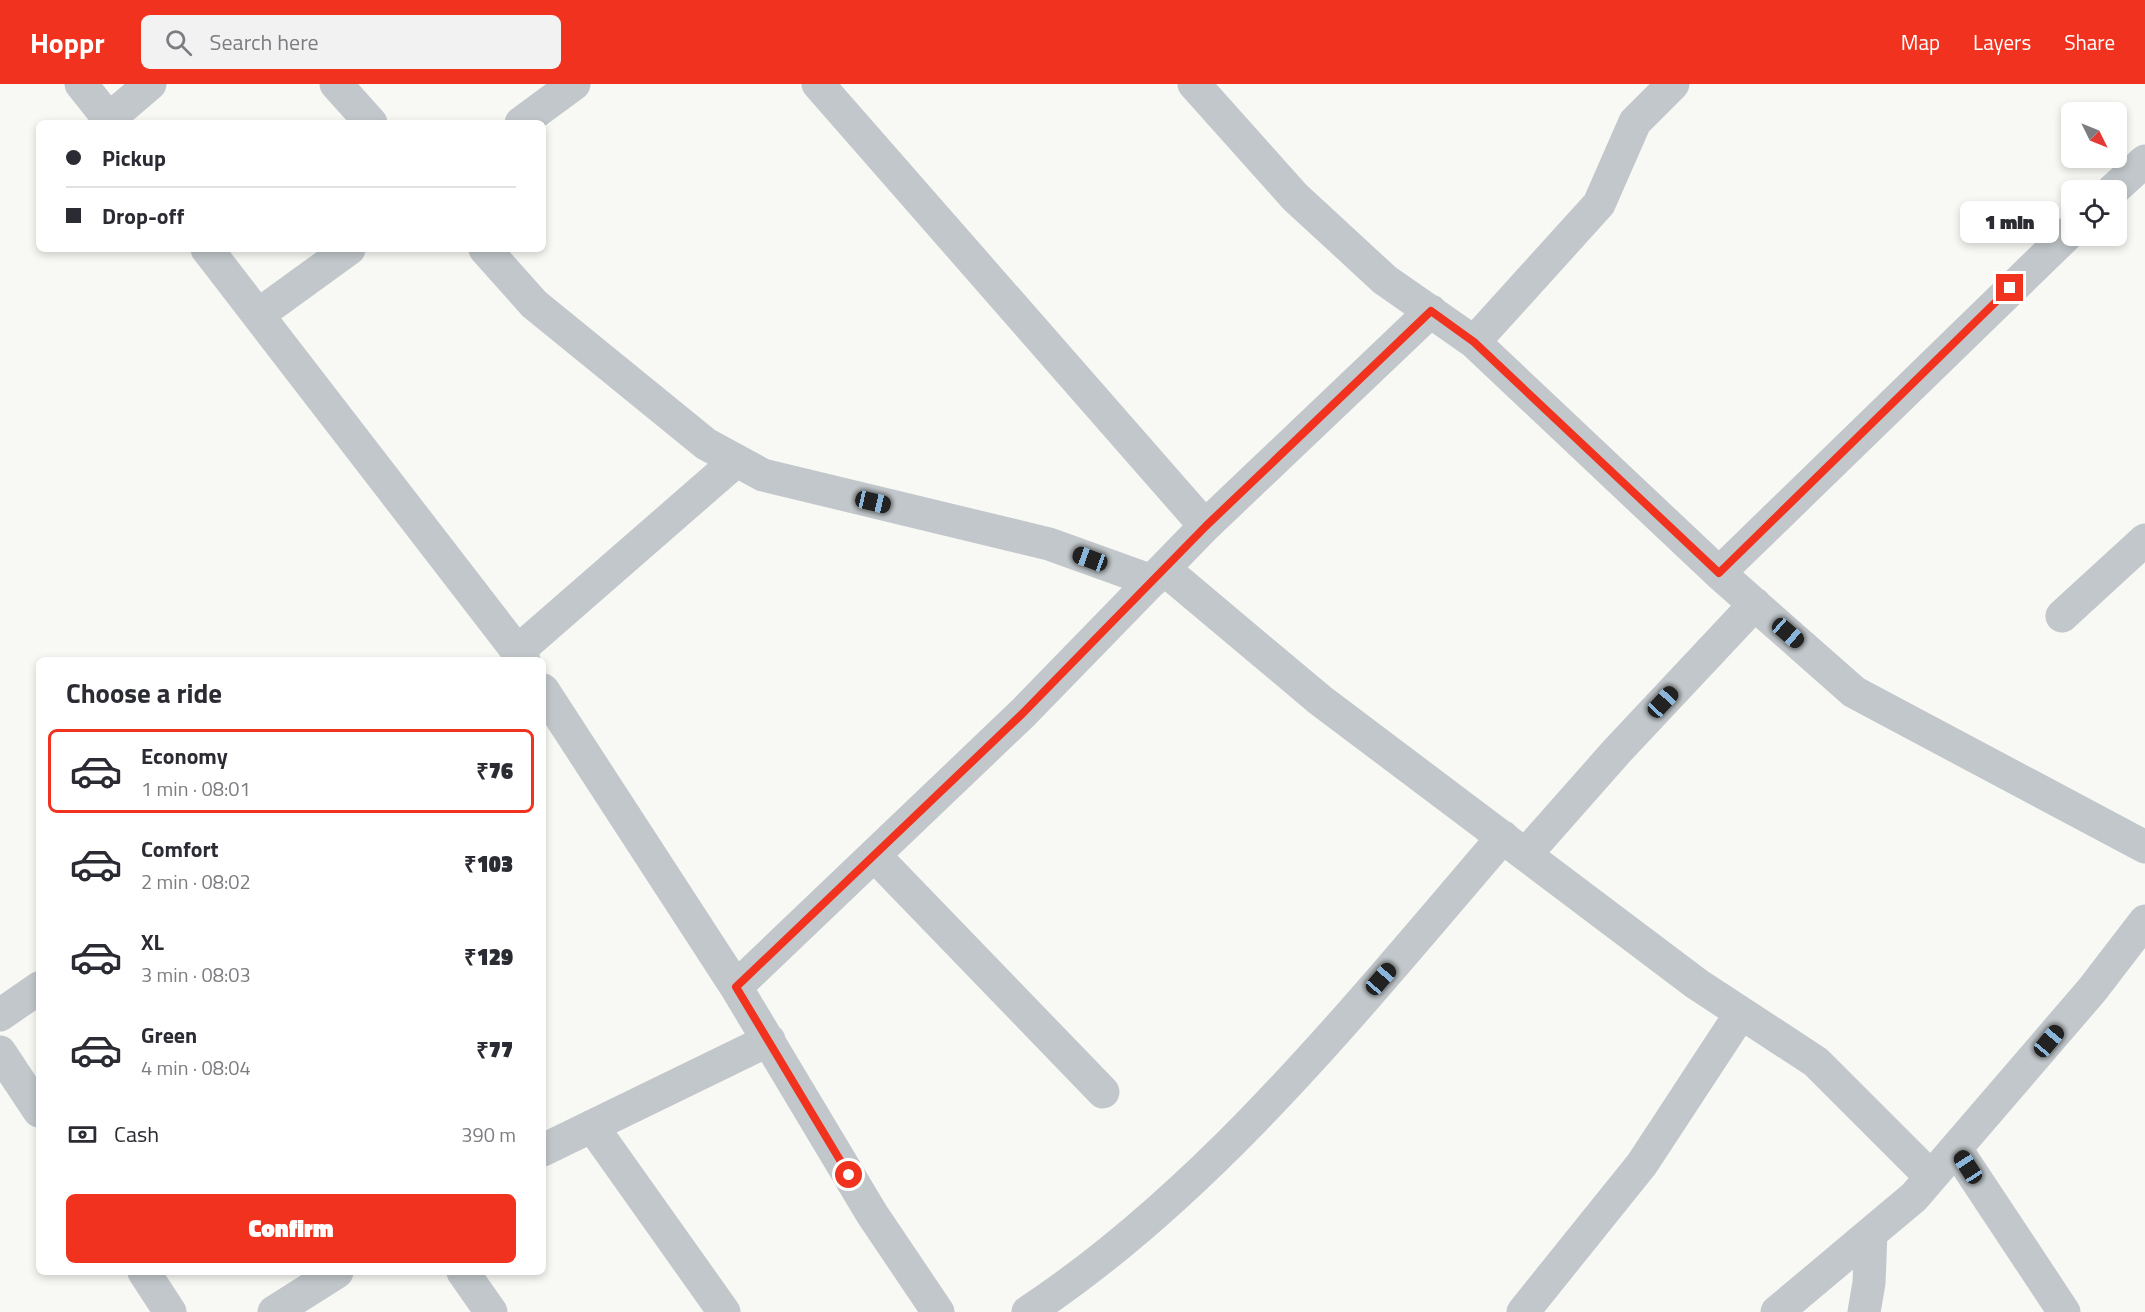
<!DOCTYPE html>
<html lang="en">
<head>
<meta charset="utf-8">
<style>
  body { margin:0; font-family:"Titillium Web",sans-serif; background:#f2f2f3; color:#2b2b33; height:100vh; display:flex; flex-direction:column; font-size:22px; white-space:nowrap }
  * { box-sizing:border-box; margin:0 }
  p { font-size:20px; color:#7c7c81 }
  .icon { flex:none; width:33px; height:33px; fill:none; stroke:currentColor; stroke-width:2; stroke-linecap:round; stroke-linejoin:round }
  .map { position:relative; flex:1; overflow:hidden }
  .sheet { position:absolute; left:36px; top:573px; width:510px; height:618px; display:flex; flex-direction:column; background:#fff; border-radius:9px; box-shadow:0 3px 9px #0003 }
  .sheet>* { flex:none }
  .guide { position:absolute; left:36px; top:36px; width:510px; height:132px; border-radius:9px; box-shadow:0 3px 9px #0003; display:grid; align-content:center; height:132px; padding:0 30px; background:#fff }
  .needle { width:39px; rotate:133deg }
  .buttons { position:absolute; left:2061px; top:18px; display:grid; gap:12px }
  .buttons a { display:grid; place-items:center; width:66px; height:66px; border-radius:9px; background:#fff; box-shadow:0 3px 9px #0003; font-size:30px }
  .end { position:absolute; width:27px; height:27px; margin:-14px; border:8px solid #f0321e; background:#fff; box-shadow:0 0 0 3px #fff }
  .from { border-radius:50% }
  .bubble { position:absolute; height:42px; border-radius:9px; background:#fff; box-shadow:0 3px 9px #0003; font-size:20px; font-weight:800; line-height:42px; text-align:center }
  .car { position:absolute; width:18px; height:36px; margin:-18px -9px; border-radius:8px; box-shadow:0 0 4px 2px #0007; background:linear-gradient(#222 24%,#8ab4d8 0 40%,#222 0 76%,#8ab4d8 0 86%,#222 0) }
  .guide b { display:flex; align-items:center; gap:21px; height:57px; font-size:22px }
  .guide b+b { border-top:2px solid #e1e1e2 }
  .guide i { width:15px; height:15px; background:#2b2b33 }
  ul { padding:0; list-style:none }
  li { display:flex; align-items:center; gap:18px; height:84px; margin:0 12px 9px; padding:0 18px; border:3px solid transparent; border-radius:9px }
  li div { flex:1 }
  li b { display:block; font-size:22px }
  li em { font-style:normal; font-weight:800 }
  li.selected { border-color:#f0321e }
  li>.icon { width:54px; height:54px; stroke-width:1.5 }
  h2 { padding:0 30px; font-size:27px; line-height:72px }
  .pay { display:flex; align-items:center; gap:15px; height:66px; padding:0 30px; font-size:22px }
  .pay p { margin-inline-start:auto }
  .cta { display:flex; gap:12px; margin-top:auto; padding:12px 30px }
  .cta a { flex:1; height:69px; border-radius:9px; background:#f0321e; color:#fff; font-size:24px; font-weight:800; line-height:69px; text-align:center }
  header { display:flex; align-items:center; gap:36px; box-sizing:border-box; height:84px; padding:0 30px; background:#f0321e; color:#fff }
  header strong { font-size:28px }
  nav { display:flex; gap:33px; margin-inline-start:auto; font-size:21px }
  .search { width:420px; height:54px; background:#f2f2f3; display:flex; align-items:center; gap:15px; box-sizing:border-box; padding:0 21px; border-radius:9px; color:#7c7c81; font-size:22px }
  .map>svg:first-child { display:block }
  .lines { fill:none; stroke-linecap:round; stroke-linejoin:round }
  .minor { stroke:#c1c7ca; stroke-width:33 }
  .route { stroke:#f0321e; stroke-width:8 }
</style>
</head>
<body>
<header>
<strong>Hoppr</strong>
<div class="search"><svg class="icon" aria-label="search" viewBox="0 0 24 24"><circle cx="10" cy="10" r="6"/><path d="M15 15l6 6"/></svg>Search here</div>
<nav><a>Map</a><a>Layers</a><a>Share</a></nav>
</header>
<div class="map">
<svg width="2145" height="1228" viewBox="0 0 2145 1228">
  <rect width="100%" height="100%" fill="#f8f8f5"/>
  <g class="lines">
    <!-- minor -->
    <path class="minor" d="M 81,0 L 112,39
      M 336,0 L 371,39
      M 818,0 L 1205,442
      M 1194,0 L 1295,113 L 1385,196 L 1474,258 L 1719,489 L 1854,608 L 2145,763
      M 109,35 L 150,0
      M 521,39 L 574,0
      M 2113,106 L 2145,77
      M 207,165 L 524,576
      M 485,165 L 534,220 L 706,360 L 763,391 L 1049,460 L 1152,497
      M 258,231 L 349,165
      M 1474,258 L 1599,120 L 1635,38 L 1673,0
      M 1164,485 L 1320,616 L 1697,900 L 1816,978 L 1931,1093
      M 1719,489 L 2072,146
      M 2062,532 L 2145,456
      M 518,567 L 736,377
      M 543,606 L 736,903 L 872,1130 L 938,1228
      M 1526,770 L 1617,667 L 1755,520
      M 874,771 L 1103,1008
      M 736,903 L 1023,629 L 1205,442 L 1431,227
      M 0,931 L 39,904
      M 0,968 L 39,1027
      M 592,1042 L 724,1228
      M 1956,1065 L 2064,1228
      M 543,1066 L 769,956
      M 144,1188 L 170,1228
      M 463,1188 L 491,1228
      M 274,1228 L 337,1188
      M 1028,1228 C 1212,1106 1360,919 1503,753
      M 1523,1228 L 1642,1080 L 1741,929
      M 1777,1228 L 1914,1113 L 2092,906 L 2145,837
      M 1864,1228 L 1869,1199 L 1871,1149"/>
  </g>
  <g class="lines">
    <!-- route -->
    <path class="route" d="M 849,1091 L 736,903 L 1023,629 L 1206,442 L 1431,227 L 1474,258 L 1719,489 L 2010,204"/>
  </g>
</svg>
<div class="buttons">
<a><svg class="needle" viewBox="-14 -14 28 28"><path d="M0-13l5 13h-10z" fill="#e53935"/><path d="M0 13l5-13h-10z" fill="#7c7c81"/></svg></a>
<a><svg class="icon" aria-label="locate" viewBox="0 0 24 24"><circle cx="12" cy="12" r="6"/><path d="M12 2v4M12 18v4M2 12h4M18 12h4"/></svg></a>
</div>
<i class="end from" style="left:849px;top:1091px"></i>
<i class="end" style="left:2010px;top:204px"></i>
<div class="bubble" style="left:1960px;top:117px;width:99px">1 min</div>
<i class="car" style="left:873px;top:418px;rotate:103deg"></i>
<i class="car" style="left:1090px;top:475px;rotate:290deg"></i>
<i class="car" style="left:1788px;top:549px;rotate:131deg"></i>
<i class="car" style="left:1663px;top:618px;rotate:43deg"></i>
<i class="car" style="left:1381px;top:895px;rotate:41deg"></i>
<i class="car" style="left:2049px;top:957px;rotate:40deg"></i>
<i class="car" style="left:1968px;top:1083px;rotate:327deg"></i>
<div class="guide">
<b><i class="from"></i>Pickup</b>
<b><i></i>Drop-off</b>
</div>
<section class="sheet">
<h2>Choose a ride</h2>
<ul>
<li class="selected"><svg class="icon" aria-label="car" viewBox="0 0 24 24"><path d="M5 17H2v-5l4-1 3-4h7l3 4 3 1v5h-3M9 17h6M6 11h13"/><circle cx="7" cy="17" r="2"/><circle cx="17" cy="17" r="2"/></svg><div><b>Economy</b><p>1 min · 08:01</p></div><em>₹76</em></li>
<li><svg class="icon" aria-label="car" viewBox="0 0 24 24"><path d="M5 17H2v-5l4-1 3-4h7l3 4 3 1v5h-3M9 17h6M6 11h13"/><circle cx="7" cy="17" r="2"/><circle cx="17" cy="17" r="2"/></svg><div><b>Comfort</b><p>2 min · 08:02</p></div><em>₹103</em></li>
<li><svg class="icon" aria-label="car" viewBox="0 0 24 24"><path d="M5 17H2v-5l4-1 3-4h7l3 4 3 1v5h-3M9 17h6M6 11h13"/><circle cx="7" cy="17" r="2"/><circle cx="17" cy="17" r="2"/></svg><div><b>XL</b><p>3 min · 08:03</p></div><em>₹129</em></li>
<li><svg class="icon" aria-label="car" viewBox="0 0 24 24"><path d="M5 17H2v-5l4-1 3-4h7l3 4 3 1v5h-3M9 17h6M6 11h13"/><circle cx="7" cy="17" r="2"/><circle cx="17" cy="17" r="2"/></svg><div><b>Green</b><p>4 min · 08:04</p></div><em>₹77</em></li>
</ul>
<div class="pay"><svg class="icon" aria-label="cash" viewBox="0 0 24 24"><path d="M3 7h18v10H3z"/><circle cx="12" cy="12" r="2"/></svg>Cash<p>390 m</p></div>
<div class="cta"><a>Confirm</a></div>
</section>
</div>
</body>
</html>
